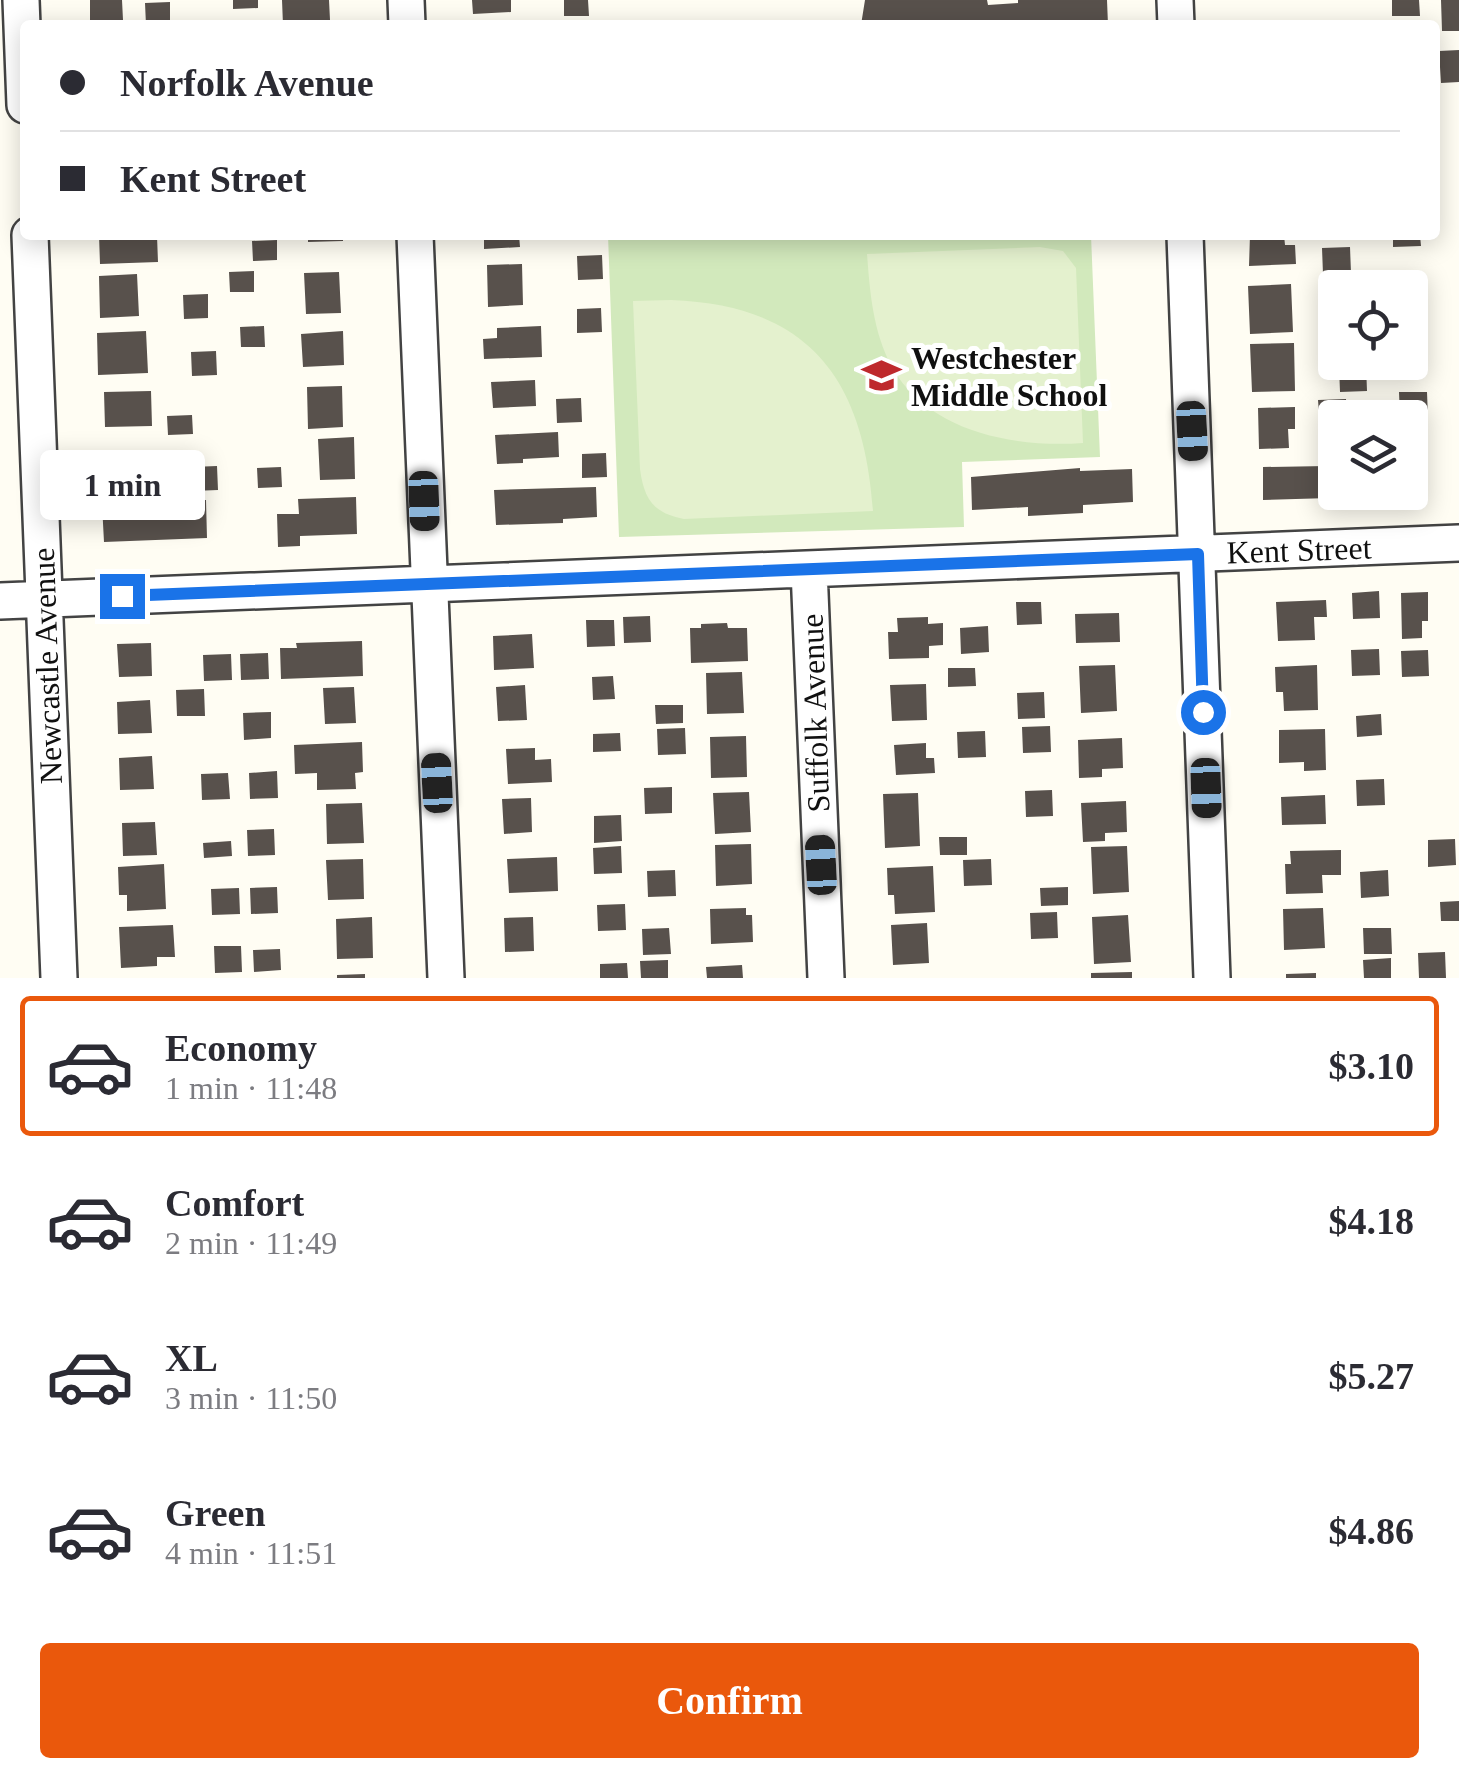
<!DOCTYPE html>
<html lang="en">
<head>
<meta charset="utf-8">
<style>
  body { margin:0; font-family:"Times New Roman",serif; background:#f2f2f3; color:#2b2b33; height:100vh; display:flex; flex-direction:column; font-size:38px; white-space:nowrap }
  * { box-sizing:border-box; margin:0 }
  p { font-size:32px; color:#7c7c81 }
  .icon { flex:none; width:55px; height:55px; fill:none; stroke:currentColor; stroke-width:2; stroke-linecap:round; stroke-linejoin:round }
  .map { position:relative; height:978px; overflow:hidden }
  .drawer { display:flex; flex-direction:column; background:#fff; flex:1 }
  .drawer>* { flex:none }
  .top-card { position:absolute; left:20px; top:20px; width:1420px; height:220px; border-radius:10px; box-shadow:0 5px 25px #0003; display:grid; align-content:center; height:220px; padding:0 40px; background:#fff }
  .fabs { position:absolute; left:1318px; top:270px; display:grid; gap:20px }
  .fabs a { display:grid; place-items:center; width:110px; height:110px; border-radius:10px; background:#fff; box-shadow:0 5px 25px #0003; font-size:50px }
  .end { position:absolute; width:45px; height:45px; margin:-22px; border:12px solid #1a73e8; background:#fff; box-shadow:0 0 0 5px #fff }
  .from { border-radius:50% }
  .bubble { position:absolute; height:70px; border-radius:10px; background:#fff; box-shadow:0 5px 25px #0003; font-size:32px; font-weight:700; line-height:70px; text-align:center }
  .car { position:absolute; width:30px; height:60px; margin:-30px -15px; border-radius:12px; box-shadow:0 0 8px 2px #0007; background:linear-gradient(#222 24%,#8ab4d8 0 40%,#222 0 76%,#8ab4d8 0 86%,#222 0) }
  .top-card b { display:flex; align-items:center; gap:35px; height:95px; font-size:38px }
  .top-card b+b { border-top:2px solid #e1e1e2 }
  .top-card i { width:25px; height:25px; background:#2b2b33 }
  ul { padding:18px 0 0; list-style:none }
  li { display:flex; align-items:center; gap:30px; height:140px; margin:0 20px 15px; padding:0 20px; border:5px solid transparent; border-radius:10px }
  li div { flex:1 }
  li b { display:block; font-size:38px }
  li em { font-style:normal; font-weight:700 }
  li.current { border-color:#ea580c }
  li>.icon { width:90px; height:90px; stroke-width:1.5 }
  .cta { display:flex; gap:20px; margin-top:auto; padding:20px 40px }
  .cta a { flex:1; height:115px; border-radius:10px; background:#ea580c; color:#fff; font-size:40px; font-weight:700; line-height:115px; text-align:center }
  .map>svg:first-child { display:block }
  .green { fill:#d2e9bc }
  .pitch { fill:#e4f1ce }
  .building { fill:#58514c }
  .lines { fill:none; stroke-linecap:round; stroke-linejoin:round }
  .minor-casing { stroke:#434343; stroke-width:40 }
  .minor { stroke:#fff; stroke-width:35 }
  .route { stroke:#1a73e8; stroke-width:12 }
  .labels { text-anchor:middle; stroke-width:10; stroke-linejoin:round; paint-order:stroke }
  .poi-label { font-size:32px; font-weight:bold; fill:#101010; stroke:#fff; text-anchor:start }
  .street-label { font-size:32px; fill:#101010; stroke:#fff }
</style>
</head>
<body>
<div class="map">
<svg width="1459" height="978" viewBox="0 0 1459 978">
  <rect width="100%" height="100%" fill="#fffdf3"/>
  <!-- green -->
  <path class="green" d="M 608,235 L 1091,235 L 1100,457 L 962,462 L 964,527 L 619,537 Z"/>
  <!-- pitch -->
  <path class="pitch" d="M 1040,247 L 1063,251 L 1076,268 L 1083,443 C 1015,448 928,432 892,367 C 873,332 870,293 867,254 Z
    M 671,300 C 810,305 864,380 873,511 L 684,519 C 653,513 644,499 640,469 L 633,301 Z"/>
  <!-- building -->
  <path class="building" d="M 90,0 L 122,0 L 123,20 L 90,21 Z
    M 233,0 L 258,0 L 258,8 L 233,9 Z
    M 282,0 L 329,0 L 330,20 L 283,25 Z
    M 472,0 L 511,0 L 511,12 L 473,14 Z
    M 564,0 L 588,0 L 589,16 L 564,16 Z
    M 865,0 L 987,0 L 988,5 L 1018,3 L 1018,0 L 1107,0 L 1108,25 L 861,25 Z
    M 1392,0 L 1419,0 L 1420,16 L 1392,16 Z
    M 1441,0 L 1459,0 L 1459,31 L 1442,31 Z
    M 170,2 L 170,25 L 146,25 L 145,3 Z
    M 1280,20 L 1280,25 L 1239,25 L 1239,21 Z
    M 1459,50 L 1459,82 L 1441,83 L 1439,51 Z
    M 99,235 L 157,236 L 158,262 L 100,264 Z
    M 308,235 L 343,235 L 343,241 L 308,242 Z
    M 484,235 L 519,235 L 520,247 L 484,249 Z
    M 1250,235 L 1284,235 L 1285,245 L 1295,245 L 1296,264 L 1249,266 Z
    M 1393,235 L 1420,235 L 1421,246 L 1393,247 Z
    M 277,240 L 277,260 L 253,261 L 252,241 Z
    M 1350,247 L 1351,273 L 1323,274 L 1322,248 Z
    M 602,255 L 603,279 L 578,280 L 577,256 Z
    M 522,264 L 523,305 L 488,307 L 487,265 Z
    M 254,271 L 254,292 L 230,292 L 229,272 Z
    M 339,272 L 341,313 L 306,314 L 304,273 Z
    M 137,274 L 139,316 L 100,318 L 99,276 Z
    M 1417,280 L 1417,306 L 1410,306 L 1410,288 L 1389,288 L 1389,281 Z
    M 1291,284 L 1293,332 L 1250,334 L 1248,286 Z
    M 208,294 L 208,318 L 184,319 L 183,295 Z
    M 601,308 L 602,332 L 577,333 L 577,309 Z
    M 264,326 L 265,347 L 241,347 L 240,327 Z
    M 541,326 L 542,357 L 484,359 L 483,339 L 497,338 L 497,328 Z
    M 146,331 L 148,373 L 98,375 L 97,333 Z
    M 343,331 L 344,365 L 303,367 L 301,334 Z
    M 1410,338 L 1416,338 L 1417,364 L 1410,364 Z
    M 1294,343 L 1295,391 L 1252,392 L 1250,344 Z
    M 216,351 L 217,375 L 192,376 L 191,352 Z
    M 1366,365 L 1367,391 L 1340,392 L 1339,366 Z
    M 535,380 L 536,406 L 493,408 L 491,382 Z
    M 342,386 L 343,427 L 308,429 L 307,387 Z
    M 151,391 L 152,426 L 105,427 L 104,392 Z
    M 1399,392 L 1427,392 L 1428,418 L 1400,418 Z
    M 581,398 L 582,422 L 557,423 L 556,399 Z
    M 1346,399 L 1347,418 L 1335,418 L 1335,425 L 1320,426 L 1318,400 Z
    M 1295,407 L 1295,429 L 1288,429 L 1289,448 L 1259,449 L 1258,408 Z
    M 192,415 L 193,434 L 168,435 L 167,416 Z
    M 558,432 L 559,457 L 523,459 L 523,463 L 497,464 L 495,435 Z
    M 354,437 L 355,479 L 320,480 L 318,439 Z
    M 166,453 L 167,480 L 108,482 L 107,455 Z
    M 606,453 L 607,477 L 582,478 L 582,454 Z
    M 1327,455 L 1335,455 L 1335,486 L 1330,486 L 1330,498 L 1263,500 L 1263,467 L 1327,466 Z
    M 217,466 L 218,490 L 193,491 L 192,467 Z
    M 281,467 L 282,487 L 258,488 L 257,468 Z
    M 1080,468 L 1080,471 L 1132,469 L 1133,502 L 1083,505 L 1083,513 L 1028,516 L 1028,507 L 972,510 L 971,477 Z
    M 1410,471 L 1427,471 L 1428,497 L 1400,498 L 1400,492 L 1410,492 Z
    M 596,487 L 597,517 L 563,519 L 563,523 L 496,525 L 494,490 Z
    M 356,497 L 357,534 L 300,536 L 300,546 L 278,547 L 277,514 L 299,514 L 298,499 Z
    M 206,500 L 207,538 L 104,542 L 102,504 Z
    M 1379,591 L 1380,618 L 1353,619 L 1352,593 Z
    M 1428,592 L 1428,621 L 1422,621 L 1422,638 L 1402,639 L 1401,593 Z
    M 1326,600 L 1327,617 L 1314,617 L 1315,640 L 1278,641 L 1276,602 Z
    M 1016,602 L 1041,602 L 1042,624 L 1017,625 Z
    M 1119,613 L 1120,642 L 1076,643 L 1075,614 Z
    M 650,616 L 651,642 L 624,643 L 623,617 Z
    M 928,617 L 928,624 L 943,623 L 943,645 L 929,646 L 929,658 L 889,659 L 888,632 L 898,632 L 897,618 Z
    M 586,620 L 614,620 L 615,646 L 587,647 Z
    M 727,623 L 728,628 L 747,628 L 748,661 L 691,663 L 690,628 L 701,628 L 701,624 Z
    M 988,626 L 989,652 L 961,654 L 960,628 Z
    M 532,634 L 534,668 L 494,670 L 493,636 Z
    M 362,641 L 363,676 L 281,679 L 280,648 L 297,648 L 296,643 Z
    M 151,643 L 152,676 L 119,677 L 117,644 Z
    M 1379,649 L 1380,675 L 1352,676 L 1351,650 Z
    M 1428,650 L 1429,676 L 1402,677 L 1401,651 Z
    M 268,653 L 269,679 L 241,680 L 240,654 Z
    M 231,654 L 232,680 L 204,681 L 203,655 Z
    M 1115,665 L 1117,711 L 1081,713 L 1079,666 Z
    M 1317,665 L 1318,710 L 1284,711 L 1283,692 L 1276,692 L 1275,667 Z
    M 948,668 L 975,668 L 976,686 L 948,687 Z
    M 742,672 L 744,713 L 707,714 L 706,673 Z
    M 613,676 L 615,699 L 593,700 L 592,677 Z
    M 926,684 L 927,720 L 892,721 L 890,685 Z
    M 525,685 L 527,720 L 498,721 L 496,687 Z
    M 354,687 L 356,723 L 325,724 L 323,688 Z
    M 204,689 L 205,716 L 177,716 L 176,690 Z
    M 1044,692 L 1045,718 L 1018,719 L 1017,693 Z
    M 150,700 L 152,733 L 118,734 L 117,702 Z
    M 655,705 L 683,705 L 683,723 L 656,724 Z
    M 271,712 L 271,738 L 244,740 L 243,713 Z
    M 1381,714 L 1382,735 L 1357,737 L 1356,716 Z
    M 1050,726 L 1051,752 L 1023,753 L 1022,727 Z
    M 685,728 L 686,754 L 658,755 L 657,729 Z
    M 1325,729 L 1326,770 L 1304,771 L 1304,762 L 1279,763 L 1279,730 Z
    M 985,731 L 986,757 L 958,758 L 957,732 Z
    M 620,733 L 621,751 L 593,752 L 593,734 Z
    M 746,736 L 747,777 L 711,778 L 710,737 Z
    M 1122,738 L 1123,768 L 1102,769 L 1102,777 L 1079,778 L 1078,740 Z
    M 362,742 L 363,772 L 355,773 L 356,789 L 317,790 L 317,773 L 295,774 L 294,745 Z
    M 926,743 L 926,758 L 934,758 L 935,773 L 896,775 L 894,745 Z
    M 535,748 L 535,760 L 551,759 L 552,782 L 508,784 L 506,749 Z
    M 152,756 L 154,789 L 120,790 L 119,758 Z
    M 277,771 L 278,798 L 250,799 L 249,773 Z
    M 228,773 L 230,799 L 202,800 L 201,774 Z
    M 1384,779 L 1385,805 L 1357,806 L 1356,780 Z
    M 672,787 L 672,813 L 645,814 L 644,788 Z
    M 1052,790 L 1053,816 L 1026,817 L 1025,791 Z
    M 749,792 L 751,832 L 715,834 L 713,793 Z
    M 918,793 L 920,846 L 885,848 L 883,794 Z
    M 1325,795 L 1326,824 L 1282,825 L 1281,797 Z
    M 531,798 L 532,832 L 504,834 L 502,799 Z
    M 1126,801 L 1127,832 L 1105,833 L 1105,841 L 1083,842 L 1081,803 Z
    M 362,803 L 364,843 L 327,844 L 326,804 Z
    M 621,815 L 622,841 L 594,843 L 594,816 Z
    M 155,822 L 157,855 L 123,856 L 122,823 Z
    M 274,829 L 275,855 L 248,856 L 247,830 Z
    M 939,837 L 967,837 L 967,855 L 940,855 Z
    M 1455,839 L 1456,865 L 1428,867 L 1428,840 Z
    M 231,841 L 232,856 L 204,858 L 203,843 Z
    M 751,844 L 752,884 L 716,886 L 715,845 Z
    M 621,846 L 622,873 L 594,874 L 593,848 Z
    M 1127,846 L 1129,892 L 1093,894 L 1091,847 Z
    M 1341,850 L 1341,875 L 1322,875 L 1323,893 L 1286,894 L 1285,864 L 1291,864 L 1290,851 Z
    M 557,857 L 558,891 L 509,893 L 507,859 Z
    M 363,859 L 364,899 L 328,900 L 326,860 Z
    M 991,859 L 992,885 L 964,886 L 963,860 Z
    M 164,864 L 166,909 L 127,911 L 127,895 L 119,895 L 118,867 Z
    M 933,866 L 935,912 L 895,914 L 894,895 L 888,895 L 887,868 Z
    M 675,870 L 676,896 L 648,897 L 647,871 Z
    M 1388,870 L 1389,896 L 1361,898 L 1360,872 Z
    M 277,887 L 278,913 L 251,914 L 250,888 Z
    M 1068,887 L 1068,905 L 1041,906 L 1040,888 Z
    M 239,888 L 240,914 L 212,915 L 211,889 Z
    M 1459,901 L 1459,921 L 1441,921 L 1440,902 Z
    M 625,904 L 626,930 L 598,931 L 597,905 Z
    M 746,908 L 746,915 L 752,915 L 753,942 L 711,944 L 710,909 Z
    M 1323,908 L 1325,948 L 1284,950 L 1283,909 Z
    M 1057,912 L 1058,938 L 1031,939 L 1030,913 Z
    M 1128,915 L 1131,962 L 1094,964 L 1092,917 Z
    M 372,917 L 373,958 L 337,959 L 336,919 Z
    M 533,917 L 534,951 L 505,952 L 504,918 Z
    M 927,923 L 929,963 L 893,965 L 891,925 Z
    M 173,925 L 175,957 L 157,957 L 157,966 L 121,968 L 119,927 Z
    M 669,928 L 671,954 L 643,955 L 642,929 Z
    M 1363,928 L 1391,928 L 1392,954 L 1364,954 Z
    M 214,946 L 241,946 L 242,972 L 215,973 Z
    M 280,949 L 281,970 L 254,972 L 253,950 Z
    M 1445,952 L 1446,978 L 1419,978 L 1418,953 Z
    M 1391,958 L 1391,978 L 1364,978 L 1363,960 Z
    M 668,960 L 668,978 L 641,978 L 640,961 Z
    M 627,963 L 628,978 L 600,978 L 600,964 Z
    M 742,965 L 743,978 L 707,978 L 706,967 Z
    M 1132,972 L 1132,978 L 1091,978 L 1091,973 Z
    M 1316,973 L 1316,978 L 1286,978 L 1286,974 Z
    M 365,974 L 365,978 L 337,978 L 337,975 Z"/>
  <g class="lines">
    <defs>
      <path id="minor" d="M 21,0 L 25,105
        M 406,0 L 407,25
        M 1175,0 L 1176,25
        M 30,235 L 59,978
        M 415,235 L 446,978
        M 1185,235 L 1212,978
        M 809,569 L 826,978
        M 0,601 L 1459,543"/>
    </defs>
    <!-- minor casing -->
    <use href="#minor" class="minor-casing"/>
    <!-- minor -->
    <use href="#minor" class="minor"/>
  </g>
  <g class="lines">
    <!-- route -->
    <path class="route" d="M 122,596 L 1198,554 L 1203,712"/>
  </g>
  <!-- icons -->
  <defs>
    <symbol id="school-bare" viewBox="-9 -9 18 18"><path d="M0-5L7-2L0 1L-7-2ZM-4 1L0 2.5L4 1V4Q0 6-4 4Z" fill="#be292c" stroke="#fff" stroke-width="2.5" paint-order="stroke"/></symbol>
  </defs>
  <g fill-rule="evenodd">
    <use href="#school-bare" x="854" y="348" width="55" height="55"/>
  </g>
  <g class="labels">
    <!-- poi labels -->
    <g class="poi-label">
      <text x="911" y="369">Westchester<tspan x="911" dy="37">Middle School</tspan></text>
    </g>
    <!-- street labels -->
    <g class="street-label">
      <text transform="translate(1299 550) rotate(-2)" y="11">Kent Street</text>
      <text transform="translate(47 666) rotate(-92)" y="11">Newcastle Avenue</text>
      <text transform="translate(815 713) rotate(-92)" y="11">Suffolk Avenue</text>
    </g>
  </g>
</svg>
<div class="fabs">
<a><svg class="icon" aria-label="locate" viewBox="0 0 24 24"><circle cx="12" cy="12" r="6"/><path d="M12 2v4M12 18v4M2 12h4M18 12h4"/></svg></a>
<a><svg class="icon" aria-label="layers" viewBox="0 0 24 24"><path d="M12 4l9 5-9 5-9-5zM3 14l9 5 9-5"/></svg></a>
</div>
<i class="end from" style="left:1203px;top:712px"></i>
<i class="end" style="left:122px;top:596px"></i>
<div class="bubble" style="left:40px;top:450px;width:165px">1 min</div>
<i class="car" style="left:1192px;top:431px;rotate:177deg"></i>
<i class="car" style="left:424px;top:501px;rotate:178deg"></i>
<i class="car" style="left:437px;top:783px;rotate:357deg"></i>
<i class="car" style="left:1206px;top:788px;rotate:178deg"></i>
<i class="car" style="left:821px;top:865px;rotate:357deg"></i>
<div class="top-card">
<b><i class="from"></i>Norfolk Avenue</b>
<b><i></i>Kent Street</b>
</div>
</div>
<section class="drawer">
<ul>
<li class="current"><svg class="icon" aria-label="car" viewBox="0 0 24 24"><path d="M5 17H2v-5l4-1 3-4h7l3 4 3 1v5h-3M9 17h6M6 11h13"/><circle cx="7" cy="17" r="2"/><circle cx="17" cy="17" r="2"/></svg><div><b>Economy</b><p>1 min · 11:48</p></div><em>$3.10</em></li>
<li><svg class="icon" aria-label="car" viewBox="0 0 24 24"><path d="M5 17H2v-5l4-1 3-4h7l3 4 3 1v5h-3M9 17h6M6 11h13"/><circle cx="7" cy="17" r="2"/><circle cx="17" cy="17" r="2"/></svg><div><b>Comfort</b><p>2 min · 11:49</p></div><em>$4.18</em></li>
<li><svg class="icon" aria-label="car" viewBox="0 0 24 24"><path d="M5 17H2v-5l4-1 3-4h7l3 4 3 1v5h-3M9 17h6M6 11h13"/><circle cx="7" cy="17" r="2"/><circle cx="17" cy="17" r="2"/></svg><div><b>XL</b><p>3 min · 11:50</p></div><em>$5.27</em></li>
<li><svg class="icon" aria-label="car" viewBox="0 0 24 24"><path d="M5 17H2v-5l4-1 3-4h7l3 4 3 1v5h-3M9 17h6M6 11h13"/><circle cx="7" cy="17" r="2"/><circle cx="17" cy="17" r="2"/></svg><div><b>Green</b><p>4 min · 11:51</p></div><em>$4.86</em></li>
</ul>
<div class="cta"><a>Confirm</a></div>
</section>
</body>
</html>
